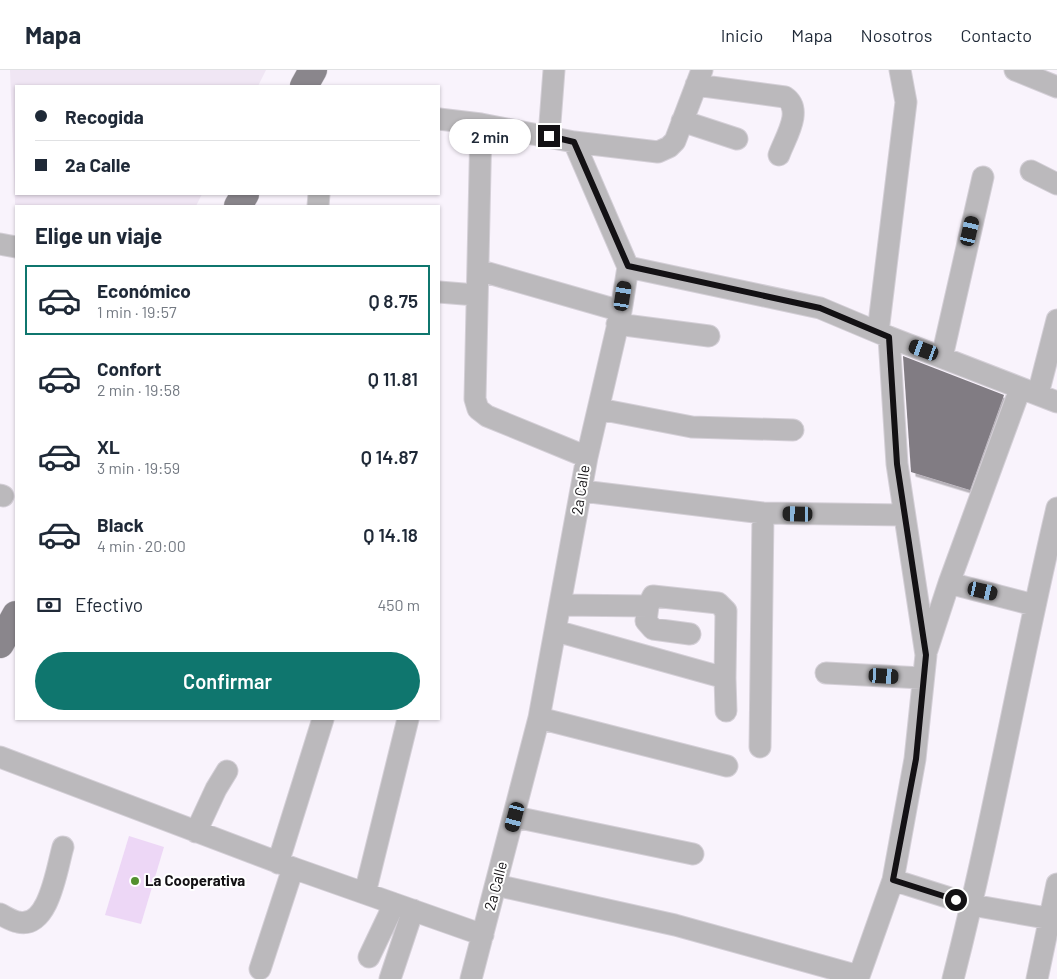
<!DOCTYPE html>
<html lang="es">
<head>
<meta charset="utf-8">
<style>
  body { margin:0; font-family:Barlow,sans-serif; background:#f2f2f3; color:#1f2937; height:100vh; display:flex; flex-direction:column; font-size:19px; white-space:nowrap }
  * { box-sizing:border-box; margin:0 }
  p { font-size:16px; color:#747a83 }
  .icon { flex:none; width:28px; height:28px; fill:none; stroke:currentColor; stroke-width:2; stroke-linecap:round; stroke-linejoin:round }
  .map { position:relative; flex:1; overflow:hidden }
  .panel { position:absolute; left:15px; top:135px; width:425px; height:515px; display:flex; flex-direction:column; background:#fff; border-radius:0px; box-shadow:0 1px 4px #0004 }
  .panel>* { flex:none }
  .banner { position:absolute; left:15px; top:15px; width:425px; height:110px; border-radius:0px; box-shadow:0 1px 4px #0004; display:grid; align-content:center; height:110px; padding:0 20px; background:#fff }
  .end { position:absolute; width:22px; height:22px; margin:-11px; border:6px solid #131114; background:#fff; box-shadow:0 0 0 2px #fff }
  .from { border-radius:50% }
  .bubble { position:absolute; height:35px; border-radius:18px; background:#fff; box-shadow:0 1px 4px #0004; font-size:16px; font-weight:600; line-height:35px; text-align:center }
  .car { position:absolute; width:15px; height:30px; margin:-15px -8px; border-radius:6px; box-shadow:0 0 4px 1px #0007; background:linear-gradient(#222 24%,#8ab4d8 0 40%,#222 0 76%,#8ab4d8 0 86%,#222 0) }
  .banner b { display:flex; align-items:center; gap:18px; height:48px; font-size:19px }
  .banner b+b { border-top:1px solid #e0e1e3 }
  .banner i { width:12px; height:12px; background:#1f2937 }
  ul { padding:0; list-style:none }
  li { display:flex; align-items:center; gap:15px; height:70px; margin:0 10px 8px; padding:0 10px; border:2px solid transparent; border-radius:0px }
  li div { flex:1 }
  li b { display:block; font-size:19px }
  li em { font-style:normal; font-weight:600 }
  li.active { border-color:#0f766e }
  li>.icon { width:45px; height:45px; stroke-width:1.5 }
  h2 { padding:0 20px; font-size:22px; line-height:60px }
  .pay { display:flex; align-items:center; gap:12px; height:55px; padding:0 20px; font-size:19px }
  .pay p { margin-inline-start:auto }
  .button { display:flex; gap:10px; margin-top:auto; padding:10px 20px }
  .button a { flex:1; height:58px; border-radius:30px; background:#0f766e; color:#fff; font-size:20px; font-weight:600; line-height:58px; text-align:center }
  header { display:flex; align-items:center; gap:30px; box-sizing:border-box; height:70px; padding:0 25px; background:#fff; border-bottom:1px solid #e0e1e3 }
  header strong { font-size:24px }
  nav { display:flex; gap:28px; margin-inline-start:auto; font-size:18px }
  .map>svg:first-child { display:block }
  .built { fill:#f0e6f4 }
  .green { fill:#edd7f6 }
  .building { fill:#817c83; filter:url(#shadow) }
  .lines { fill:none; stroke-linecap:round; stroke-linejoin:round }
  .minor-casing { stroke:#d4cfd7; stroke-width:23 }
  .major-casing { stroke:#d4cfd7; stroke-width:29 }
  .minor { stroke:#bbb9bc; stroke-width:21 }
  .major { stroke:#8a868c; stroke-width:28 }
  .route { stroke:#131114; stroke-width:6 }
  .poi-dot { fill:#53902f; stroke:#fff; stroke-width:2 }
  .labels { text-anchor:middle; stroke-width:4; stroke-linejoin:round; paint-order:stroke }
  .street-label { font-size:15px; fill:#131114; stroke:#fff }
  .poi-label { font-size:15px; font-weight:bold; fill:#131114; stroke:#fff; text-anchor:start }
</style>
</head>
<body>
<header>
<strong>Mapa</strong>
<nav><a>Inicio</a><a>Mapa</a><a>Nosotros</a><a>Contacto</a></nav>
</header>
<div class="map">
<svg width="1057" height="909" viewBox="0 0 1057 909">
  <defs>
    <filter id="shadow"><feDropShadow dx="4.5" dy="4.5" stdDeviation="0" flood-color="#0004"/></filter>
  </defs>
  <rect width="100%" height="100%" fill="#f9f3fc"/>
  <!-- built -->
  <path class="built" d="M 10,0 L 266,0 L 258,16 L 16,16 L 16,124 L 202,124 L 196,136 L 16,136 L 16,160 Z"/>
  <!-- green -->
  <path class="green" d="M 129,766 L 164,777 L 141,854 L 105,845 Z"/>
  <!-- building -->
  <path class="building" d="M 903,286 L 1004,325 L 970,420 L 911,402 Z"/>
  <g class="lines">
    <defs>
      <path id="minor" d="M 1015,0 L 1057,17
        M 696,15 L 785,27 C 804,40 785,68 779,85
        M 439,49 L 481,54 L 574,72 L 628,197 L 621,241 L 587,387 L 539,648 L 471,909
        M 682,51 L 737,69
        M 481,54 L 475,329 L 478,339 L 487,346 L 587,387
        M 549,66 L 554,0
        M 574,72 L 658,82 L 669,77 L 675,71 L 702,0
        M 1031,101 L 1057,114
        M 318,136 L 319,124
        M 0,174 L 16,177
        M 628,197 L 820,238 L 889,267 L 1057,332
        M 478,200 L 621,241
        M 439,222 L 476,225
        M 617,254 L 709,266
        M 878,262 L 906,32 L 900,0
        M 942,287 L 983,107
        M 1038,324 L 1057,250
        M 599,339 L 692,357 L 793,360
        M 582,421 L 763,443 L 903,445
        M 0,425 L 3,426
        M 949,513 L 1034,535
        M 561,535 L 648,536 L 653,526 L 718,533 L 726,541 L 725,608
        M 648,536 L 646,551 L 653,559 L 690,564
        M 556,561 L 725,608 L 726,641
        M 927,580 L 949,513 L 1020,319
        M 826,603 L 922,608
        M 539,648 L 727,696
        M 760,677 L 763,443
        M 0,687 L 293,798 L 483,865
        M 515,747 L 693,784
        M 196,762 L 216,719 L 227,701
        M 278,793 L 323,649
        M 893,810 L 972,835 L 1057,850
        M 496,815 L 675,855 L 859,906
        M 365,823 L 408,649
        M 0,844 C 6,847 12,851 18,852 C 49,860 57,797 63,777
        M 369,887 L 389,845 L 392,833
        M 260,899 L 293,798
        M 390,909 L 413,840
        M 858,909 L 893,810 L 915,689 L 926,585 L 897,394 L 889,267
        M 953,909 C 993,753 1020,594 1057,438
        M 1037,909 L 1057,814"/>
      <path id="major" d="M 304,16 L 313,0
        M 238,136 L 245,124
        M 0,574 L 16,545"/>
    </defs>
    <!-- minor casing -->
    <use href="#minor" class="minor-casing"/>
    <!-- major casing -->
    <use href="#major" class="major-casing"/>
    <!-- minor -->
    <use href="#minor" class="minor"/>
    <!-- major -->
    <use href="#major" class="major"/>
  </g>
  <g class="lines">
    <!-- route -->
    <path class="route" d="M 549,66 L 574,72 L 628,196 L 820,238 L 889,267 L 897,394 L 926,585 L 916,689 L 893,810 L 956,830"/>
  </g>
  <!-- markers -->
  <circle class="poi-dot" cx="135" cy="811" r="5"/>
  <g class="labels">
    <!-- street labels -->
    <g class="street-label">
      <text transform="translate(581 420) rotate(-81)" y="5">2a Calle</text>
      <text transform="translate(496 816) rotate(-75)" y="5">2a Calle</text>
    </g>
    <!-- poi labels -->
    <g class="poi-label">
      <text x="145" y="816">La Cooperativa</text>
    </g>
  </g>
</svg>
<i class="end from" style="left:956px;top:830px"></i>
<i class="end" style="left:549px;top:66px"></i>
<div class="bubble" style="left:449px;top:49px;width:82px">2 min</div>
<i class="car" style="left:970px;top:161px;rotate:13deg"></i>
<i class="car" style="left:623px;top:226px;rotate:9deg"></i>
<i class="car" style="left:924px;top:280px;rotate:290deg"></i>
<i class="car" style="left:798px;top:444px;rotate:271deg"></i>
<i class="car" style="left:983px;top:521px;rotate:103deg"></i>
<i class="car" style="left:884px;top:606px;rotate:93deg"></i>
<i class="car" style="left:515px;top:747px;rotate:195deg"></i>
<div class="banner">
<b><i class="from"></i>Recogida</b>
<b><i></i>2a Calle</b>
</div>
<section class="panel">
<h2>Elige un viaje</h2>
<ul>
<li class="active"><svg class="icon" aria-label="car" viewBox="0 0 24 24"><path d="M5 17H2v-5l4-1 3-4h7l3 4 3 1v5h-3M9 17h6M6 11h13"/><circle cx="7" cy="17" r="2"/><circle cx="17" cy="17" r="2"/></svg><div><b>Económico</b><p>1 min · 19:57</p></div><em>Q 8.75</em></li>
<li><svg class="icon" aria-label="car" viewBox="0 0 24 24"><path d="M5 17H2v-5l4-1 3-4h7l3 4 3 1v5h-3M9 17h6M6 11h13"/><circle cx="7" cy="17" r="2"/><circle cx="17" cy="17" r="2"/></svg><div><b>Confort</b><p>2 min · 19:58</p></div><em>Q 11.81</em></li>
<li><svg class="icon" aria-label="car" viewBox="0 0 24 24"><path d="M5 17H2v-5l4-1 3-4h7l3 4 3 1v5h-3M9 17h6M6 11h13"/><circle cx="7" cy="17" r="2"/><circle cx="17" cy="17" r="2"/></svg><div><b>XL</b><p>3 min · 19:59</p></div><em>Q 14.87</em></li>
<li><svg class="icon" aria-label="car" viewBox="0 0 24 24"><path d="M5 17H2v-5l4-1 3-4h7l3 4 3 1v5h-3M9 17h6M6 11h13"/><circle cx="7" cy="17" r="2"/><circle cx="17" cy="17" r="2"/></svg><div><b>Black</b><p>4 min · 20:00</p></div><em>Q 14.18</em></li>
</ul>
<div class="pay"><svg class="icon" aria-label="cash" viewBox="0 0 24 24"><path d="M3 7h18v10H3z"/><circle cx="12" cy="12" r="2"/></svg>Efectivo<p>450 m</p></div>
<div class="button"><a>Confirmar</a></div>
</section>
</div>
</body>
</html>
